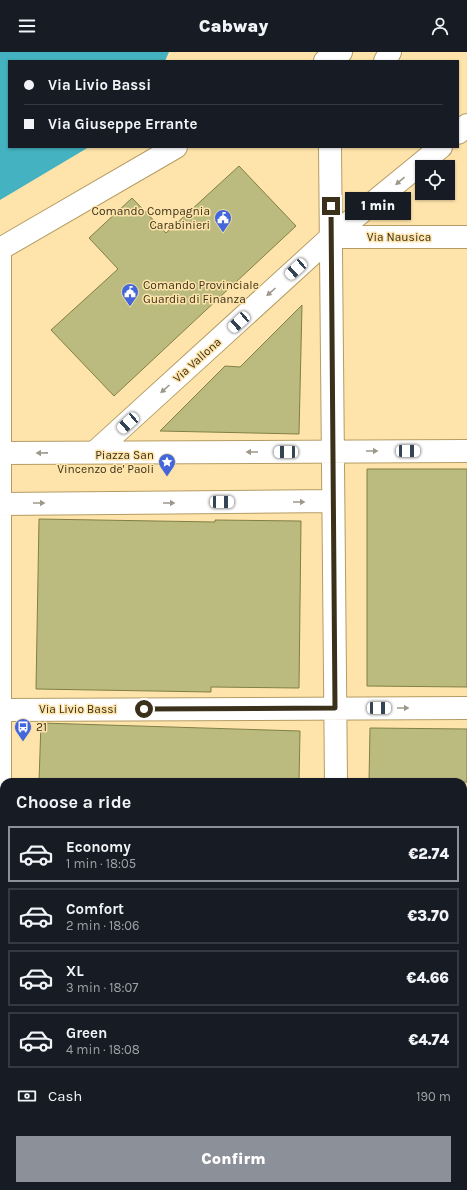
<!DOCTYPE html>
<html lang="en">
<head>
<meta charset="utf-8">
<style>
  body { margin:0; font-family:Karla,sans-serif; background:#20242c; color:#f1f3f6; height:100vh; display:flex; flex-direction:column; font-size:15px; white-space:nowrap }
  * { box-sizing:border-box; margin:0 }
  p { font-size:13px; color:#9ea1a6 }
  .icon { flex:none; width:22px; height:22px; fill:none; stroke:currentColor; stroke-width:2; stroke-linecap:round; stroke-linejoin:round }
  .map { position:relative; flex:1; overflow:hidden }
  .drawer { position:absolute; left:0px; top:726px; width:467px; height:412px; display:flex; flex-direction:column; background:#171b24; border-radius:12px 12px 0 0; box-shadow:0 1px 3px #0004 }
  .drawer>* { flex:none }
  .hud { position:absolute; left:8px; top:8px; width:451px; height:88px; border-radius:0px; box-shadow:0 1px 3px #0004; display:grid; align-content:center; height:88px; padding:0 16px; background:#171b24 }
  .controls { position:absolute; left:415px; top:108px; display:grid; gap:8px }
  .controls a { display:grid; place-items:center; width:40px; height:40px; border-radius:0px; background:#171b24; box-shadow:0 1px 3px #0004; font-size:20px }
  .end { position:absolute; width:18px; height:18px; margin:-9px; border:5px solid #3b311a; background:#fff; box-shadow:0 0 0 2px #fff }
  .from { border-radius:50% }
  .bubble { position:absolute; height:28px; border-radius:0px; background:#171b24; box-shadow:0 1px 3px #0004; font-size:13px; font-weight:800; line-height:28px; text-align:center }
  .car { position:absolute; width:12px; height:24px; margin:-12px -6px; border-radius:5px; box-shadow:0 0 3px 1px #0007; background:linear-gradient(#fff 24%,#345 0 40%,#fff 0 76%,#345 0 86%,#fff 0) }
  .hud b { display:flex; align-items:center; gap:14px; height:38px; font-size:15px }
  .hud b+b { border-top:1px solid #363941 }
  .hud i { width:10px; height:10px; background:#f1f3f6 }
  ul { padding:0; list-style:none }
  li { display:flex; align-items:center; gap:12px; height:56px; margin:0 8px 6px; padding:0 8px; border:2px solid #363941; border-radius:0px }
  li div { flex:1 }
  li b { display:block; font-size:15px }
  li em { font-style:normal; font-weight:800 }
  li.current { border-color:#8c9099 }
  li>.icon { width:36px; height:36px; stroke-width:1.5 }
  h2 { padding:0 16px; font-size:18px; line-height:48px }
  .pay { display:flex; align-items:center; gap:10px; height:44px; padding:0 16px; font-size:15px }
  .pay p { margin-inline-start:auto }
  .action { display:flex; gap:8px; margin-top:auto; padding:8px 16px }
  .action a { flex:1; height:46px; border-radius:0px; background:#8c9099; color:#fff; font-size:16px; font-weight:800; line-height:46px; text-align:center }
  header { display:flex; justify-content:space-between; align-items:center; height:52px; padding:0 16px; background:#171b24; font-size:18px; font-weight:800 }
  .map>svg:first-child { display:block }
  .green { fill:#d8c495 }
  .water { fill:#44b2c0 }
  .building { fill:#bcbb7f; stroke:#817f45 }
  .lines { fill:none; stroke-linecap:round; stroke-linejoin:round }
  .minor-casing { stroke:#b49c64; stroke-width:24 }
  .major-casing { stroke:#b49c64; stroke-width:24 }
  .minor { stroke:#fff; stroke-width:22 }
  .major { stroke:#fff; stroke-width:22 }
  .oneway { fill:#9d988c }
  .route { stroke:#3b311a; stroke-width:5 }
  .labels { text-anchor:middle; stroke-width:3; stroke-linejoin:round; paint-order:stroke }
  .poi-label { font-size:12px; fill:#3b311a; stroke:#fee4aa; text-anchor:end }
  .street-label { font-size:12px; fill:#3b311a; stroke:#fee4aa }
</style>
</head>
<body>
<header><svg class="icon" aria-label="menu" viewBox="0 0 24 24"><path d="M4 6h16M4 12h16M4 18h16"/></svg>Cabway<svg class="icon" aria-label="person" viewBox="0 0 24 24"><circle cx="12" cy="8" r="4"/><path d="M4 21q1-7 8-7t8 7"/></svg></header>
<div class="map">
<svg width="467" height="1138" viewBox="0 0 467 1138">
  <rect width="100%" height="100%" fill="#fee4aa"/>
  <!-- green -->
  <path class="green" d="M 145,1136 L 233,1136 L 233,1138 L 145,1138 Z"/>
  <!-- water -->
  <path class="water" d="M 0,0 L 169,0 L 165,9 L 9,9 L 9,95 L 89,95 L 0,148 Z"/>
  <!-- building -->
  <path class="building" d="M 239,114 L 296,174 L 114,344 L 51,278 L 118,217 L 89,186 L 132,146 L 166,181 Z
    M 302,253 L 299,382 L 160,379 L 225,314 L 240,315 Z
    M 367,417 L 467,417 L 467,635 L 367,634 Z
    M 39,467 L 215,470 L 215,468 L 301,469 L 299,636 L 211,635 L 211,640 L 36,637 Z
    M 41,671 L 300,679 L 299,730 L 39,730 Z
    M 370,676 L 467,677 L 467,730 L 369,730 Z"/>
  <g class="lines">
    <defs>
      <path id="minor" d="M 385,9 L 390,0
        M 458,81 L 467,73
        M 330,95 L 336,730
        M 331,185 L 467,185
        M 95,400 L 331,185 L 441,95
        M 0,401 L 467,399
        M 0,452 L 333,449
        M 0,658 L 467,656
        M 463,823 L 467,823
        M 0,905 L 0,197
        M 336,1138 L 336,1134"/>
      <path id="major" d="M 325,9 L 341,0
        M 0,197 L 176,95
        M 463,1018 L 467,1018
        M 0,1019 L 4,1019
        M 463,1065 L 467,1065
        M 0,1067 L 4,1067"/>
    </defs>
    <!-- minor casing -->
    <use href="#minor" class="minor-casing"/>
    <!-- major casing -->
    <use href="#major" class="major-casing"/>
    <!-- minor -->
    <use href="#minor" class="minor"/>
    <!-- major -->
    <use href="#major" class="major"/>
  </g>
  <!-- one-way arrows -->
  <defs><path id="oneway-solid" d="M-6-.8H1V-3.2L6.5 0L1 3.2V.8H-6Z"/></defs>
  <g class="oneway">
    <use href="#oneway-solid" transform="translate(400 129) rotate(140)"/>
    <use href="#oneway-solid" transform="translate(271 240) rotate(138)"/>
    <use href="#oneway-solid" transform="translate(165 337) rotate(138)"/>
    <use href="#oneway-solid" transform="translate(372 399)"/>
    <use href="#oneway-solid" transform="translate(252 400) rotate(180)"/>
    <use href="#oneway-solid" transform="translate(42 401) rotate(179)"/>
    <use href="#oneway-solid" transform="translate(299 450)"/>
    <use href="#oneway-solid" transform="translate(39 451)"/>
    <use href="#oneway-solid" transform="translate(169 451)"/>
    <use href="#oneway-solid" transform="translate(403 656)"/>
  </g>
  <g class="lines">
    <!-- route -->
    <path class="route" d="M 144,657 L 335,656 L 331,154"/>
  </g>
  <!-- icons -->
  <defs>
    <symbol id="civic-pin" viewBox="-11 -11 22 30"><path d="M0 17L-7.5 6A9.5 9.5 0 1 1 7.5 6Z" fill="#4367da" stroke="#fee4aa"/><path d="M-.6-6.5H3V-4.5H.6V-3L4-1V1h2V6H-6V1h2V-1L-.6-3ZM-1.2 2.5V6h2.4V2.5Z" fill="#fff"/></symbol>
    <symbol id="sight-pin" viewBox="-11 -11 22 30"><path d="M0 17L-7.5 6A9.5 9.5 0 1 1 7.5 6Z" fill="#4367da" stroke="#fee4aa"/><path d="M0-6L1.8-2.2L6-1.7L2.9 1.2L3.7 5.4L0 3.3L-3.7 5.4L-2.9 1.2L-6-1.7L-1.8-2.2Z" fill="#fff"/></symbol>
    <symbol id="bus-pin" viewBox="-11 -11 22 30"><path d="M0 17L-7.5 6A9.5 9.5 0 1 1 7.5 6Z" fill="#4367da" stroke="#fee4aa"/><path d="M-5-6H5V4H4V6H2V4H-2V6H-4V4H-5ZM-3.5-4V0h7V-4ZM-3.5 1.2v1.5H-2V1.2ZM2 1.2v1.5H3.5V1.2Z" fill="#fff"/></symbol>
  </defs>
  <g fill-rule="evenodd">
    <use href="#civic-pin" x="213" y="156" width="20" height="27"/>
    <use href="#civic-pin" x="120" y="230" width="20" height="27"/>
    <use href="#sight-pin" x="157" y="400" width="20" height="27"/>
    <use href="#bus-pin" x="13" y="665" width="20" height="27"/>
  </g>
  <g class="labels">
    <!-- poi labels -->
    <g class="poi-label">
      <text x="210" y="163">Comando Compagnia<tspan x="210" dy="14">Carabinieri</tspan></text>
      <text x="143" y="237" text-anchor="start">Comando Provinciale<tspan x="143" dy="14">Guardia di Finanza</tspan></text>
      <text x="154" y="407">Piazza San<tspan x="154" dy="14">Vincenzo de' Paoli</tspan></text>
      <text x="36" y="679" text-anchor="start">21</text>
    </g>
    <!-- street labels -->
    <g class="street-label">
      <text x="399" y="189">Via Nausica</text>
      <text transform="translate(197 308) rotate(-42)" y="4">Via Vallona</text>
      <text x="78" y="661">Via Livio Bassi</text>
    </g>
  </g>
</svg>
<div class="controls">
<a><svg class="icon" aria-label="locate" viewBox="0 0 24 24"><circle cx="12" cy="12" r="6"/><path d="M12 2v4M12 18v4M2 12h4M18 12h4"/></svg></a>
</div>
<i class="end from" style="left:144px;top:657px"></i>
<i class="end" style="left:331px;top:154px"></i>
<div class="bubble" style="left:345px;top:140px;width:66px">1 min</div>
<i class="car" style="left:296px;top:217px;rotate:228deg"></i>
<i class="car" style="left:239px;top:270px;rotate:228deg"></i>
<i class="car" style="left:128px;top:371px;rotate:228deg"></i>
<i class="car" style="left:408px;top:399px;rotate:90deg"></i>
<i class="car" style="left:286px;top:400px;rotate:270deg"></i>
<i class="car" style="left:222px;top:450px;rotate:90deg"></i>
<i class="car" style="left:379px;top:656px;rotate:90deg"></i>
<div class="hud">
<b><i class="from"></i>Via Livio Bassi</b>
<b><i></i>Via Giuseppe Errante</b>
</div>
<section class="drawer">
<h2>Choose a ride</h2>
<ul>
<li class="current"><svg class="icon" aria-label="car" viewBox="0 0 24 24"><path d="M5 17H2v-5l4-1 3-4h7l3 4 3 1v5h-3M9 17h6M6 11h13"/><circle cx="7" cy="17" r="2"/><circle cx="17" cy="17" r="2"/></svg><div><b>Economy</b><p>1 min · 18:05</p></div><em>€2.74</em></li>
<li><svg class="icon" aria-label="car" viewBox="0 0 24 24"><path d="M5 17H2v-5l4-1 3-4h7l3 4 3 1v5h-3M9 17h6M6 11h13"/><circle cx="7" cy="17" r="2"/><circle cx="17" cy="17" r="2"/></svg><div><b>Comfort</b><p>2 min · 18:06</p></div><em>€3.70</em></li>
<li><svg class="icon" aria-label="car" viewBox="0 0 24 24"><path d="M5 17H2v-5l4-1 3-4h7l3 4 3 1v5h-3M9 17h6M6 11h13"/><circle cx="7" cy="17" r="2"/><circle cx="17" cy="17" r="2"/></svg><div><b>XL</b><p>3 min · 18:07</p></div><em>€4.66</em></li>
<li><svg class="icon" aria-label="car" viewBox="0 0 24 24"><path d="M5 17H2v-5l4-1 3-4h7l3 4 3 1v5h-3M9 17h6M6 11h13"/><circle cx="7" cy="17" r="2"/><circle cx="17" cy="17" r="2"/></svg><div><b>Green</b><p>4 min · 18:08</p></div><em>€4.74</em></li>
</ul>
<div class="pay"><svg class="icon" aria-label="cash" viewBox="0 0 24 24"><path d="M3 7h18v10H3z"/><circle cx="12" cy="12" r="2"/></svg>Cash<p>190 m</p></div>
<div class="action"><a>Confirm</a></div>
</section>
</div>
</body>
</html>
